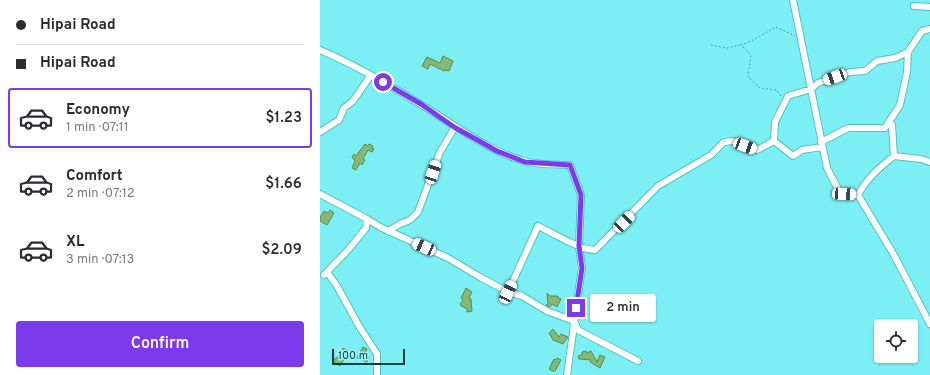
<!DOCTYPE html>
<html lang="en">
<head>
<meta charset="utf-8">
<style>
  body { margin:0; font-family:Overpass,sans-serif; background:#f2f2f3; color:#2b2b33; height:100vh; display:flex; flex-direction:column; font-size:15px; white-space:nowrap }
  * { box-sizing:border-box; margin:0 }
  p { font-size:13px; color:#7c7c81 }
  .icon { flex:none; width:22px; height:22px; fill:none; stroke:currentColor; stroke-width:2; stroke-linecap:round; stroke-linejoin:round }
  .map { position:relative; flex:1; overflow:hidden }
  .panel { display:flex; flex-direction:column; background:#fff; width:320px }
  .panel>* { flex:none }
  .banner { display:grid; align-content:center; height:88px; padding:0 16px; background:#fff }
  .buttons { position:absolute; left:554px; top:319px; display:grid; gap:8px }
  .buttons a { display:grid; place-items:center; width:44px; height:44px; border-radius:4px; background:#fff; box-shadow:0 1px 3px #0004; font-size:20px }
  .scale { position:absolute; left:12px; bottom:10px; width:73px; box-sizing:border-box; padding-left:4px; border:2px solid #043b3d; border-top:0; font-size:11px; line-height:14px; white-space:nowrap; color:#043b3d; -webkit-text-stroke:3px #a2f8fc; paint-order:stroke }
  .end { position:absolute; width:18px; height:18px; margin:-9px; border:5px solid #7c3aed; background:#fff; box-shadow:0 0 0 2px #fff }
  .from { border-radius:50% }
  .bubble { position:absolute; height:28px; border-radius:4px; background:#fff; box-shadow:0 1px 3px #0004; font-size:13px; font-weight:600; line-height:28px; text-align:center }
  .car { position:absolute; width:12px; height:24px; margin:-12px -6px; border-radius:5px; box-shadow:0 0 3px 1px #0007; background:linear-gradient(#fff 24%,#345 0 40%,#fff 0 76%,#345 0 86%,#fff 0) }
  .banner b { display:flex; align-items:center; gap:14px; height:38px; font-size:15px }
  .banner b+b { border-top:1px solid #e1e1e2 }
  .banner i { width:10px; height:10px; background:#2b2b33 }
  ul { padding:0; list-style:none }
  li { display:flex; align-items:center; gap:12px; height:60px; margin:0 8px 6px; padding:0 8px; border:2px solid transparent; border-radius:4px }
  li div { flex:1 }
  li b { display:block; font-size:15px }
  li em { font-style:normal; font-weight:600 }
  li.active { border-color:#7c3aed }
  li>.icon { width:36px; height:36px; stroke-width:1.5 }
  .button { display:flex; gap:8px; margin-top:auto; padding:8px 16px }
  .button a { flex:1; height:46px; border-radius:4px; background:#7c3aed; color:#fff; font-size:16px; font-weight:600; line-height:46px; text-align:center }
  main { display:flex; flex:1; min-height:0 }
  .map>svg:first-child { display:block }
  .building { fill:#85b777; stroke:#5b8b4d }
  .lines { fill:none; stroke-linecap:round; stroke-linejoin:round }
  .minor-casing { stroke:#4cc3c8; stroke-width:8 }
  .path { stroke:#49a2a6; stroke-width:1; stroke-dasharray:2 2; stroke-linecap:butt }
  .minor { stroke:#fff; stroke-width:6 }
  .route { stroke:#7c3aed; stroke-width:5 }
</style>
</head>
<body>
<main>
<section class="panel">
<div class="banner">
<b><i class="from"></i>Hipai Road</b>
<b><i></i>Hipai Road</b>
</div>
<ul>
<li class="active"><svg class="icon" aria-label="car" viewBox="0 0 24 24"><path d="M5 17H2v-5l4-1 3-4h7l3 4 3 1v5h-3M9 17h6M6 11h13"/><circle cx="7" cy="17" r="2"/><circle cx="17" cy="17" r="2"/></svg><div><b>Economy</b><p>1 min · 07:11</p></div><em>$1.23</em></li>
<li><svg class="icon" aria-label="car" viewBox="0 0 24 24"><path d="M5 17H2v-5l4-1 3-4h7l3 4 3 1v5h-3M9 17h6M6 11h13"/><circle cx="7" cy="17" r="2"/><circle cx="17" cy="17" r="2"/></svg><div><b>Comfort</b><p>2 min · 07:12</p></div><em>$1.66</em></li>
<li><svg class="icon" aria-label="car" viewBox="0 0 24 24"><path d="M5 17H2v-5l4-1 3-4h7l3 4 3 1v5h-3M9 17h6M6 11h13"/><circle cx="7" cy="17" r="2"/><circle cx="17" cy="17" r="2"/></svg><div><b>XL</b><p>3 min · 07:13</p></div><em>$2.09</em></li>
</ul>
<div class="button"><a>Confirm</a></div>
</section>
<div class="map">
<svg width="610" height="375" viewBox="0 0 610 375">
  <rect width="100%" height="100%" fill="#7ceff4"/>
  <!-- building -->
  <path class="building" d="M 123,56 L 133,61 L 129,71 L 124,70 L 124,71 L 110,64 L 108,69 L 102,66 L 107,57 L 120,63 Z
    M 45,144 L 48,146 L 49,144 L 53,146 L 52,148 L 54,149 L 52,152 L 48,150 L 43,159 L 45,160 L 42,165 L 40,163 L 36,170 L 32,168 L 35,161 L 32,157 L 34,154 L 36,156 Z
    M 10,210 L 14,213 L 7,225 L 0,221 L 0,217 L 4,211 L 8,213 Z
    M 146,288 L 152,292 L 149,298 L 151,299 L 152,311 L 147,312 L 147,309 L 140,305 L 143,299 L 141,298 Z
    M 227,293 L 230,296 L 238,296 L 238,298 L 241,299 L 237,307 L 232,304 L 230,307 L 226,305 L 228,304 Z
    M 233,329 L 239,337 L 241,334 L 248,337 L 243,344 L 233,340 L 229,333 Z
    M 43,347 L 47,349 L 44,355 L 49,357 L 47,362 L 37,358 Z
    M 23,348 L 30,352 L 26,360 L 24,359 L 20,366 L 12,361 L 18,357 Z
    M 266,351 L 267,353 L 271,351 L 277,362 L 280,355 L 285,357 L 280,368 L 270,362 L 271,360 L 259,359 L 258,356 L 262,355 L 262,352 Z
    M 237,358 L 241,360 L 235,371 L 233,371 L 229,369 L 234,359 L 236,360 Z"/>
  <g class="lines">
    <defs>
      <path id="minor" d="M 473,0 L 507,168 L 518,189 L 524,195 L 538,195
        M 594,6 L 610,7
        M 0,50 C 35,65 68,84 100,104 C 134,124 166,150 204,161 C 218,165 235,164 250,165 L 261,195 L 259,246 L 262,268 L 254,321 L 253,332 L 247,375
        M 567,125 L 572,125 L 574,156
        M 0,132 L 19,120 L 24,108 L 33,101 L 51,75
        M 501,142 L 528,128 L 565,128 L 580,105 L 587,72 L 588,52
        M 502,147 L 482,150 L 473,156 L 454,141 L 455,122 L 468,96 L 491,89 L 498,83 L 530,72 L 545,71 L 557,61 L 575,58 L 588,52 L 602,31 L 610,29
        M 0,194 L 47,219
        M 538,195 L 574,255 L 610,324
        M 538,195 C 546,179 560,167 574,156 L 601,159 L 610,162
        M 68,231 L 80,224 L 90,220 L 98,212 L 120,152 L 135,127
        M 7,272 L 17,286 L 39,326 L 57,354 L 57,375
        M 4,275 L 28,250 L 46,228 L 47,219 L 60,227 L 128,258 L 160,277 L 188,292 L 202,296 L 227,311 L 254,321 L 258,330 L 318,361
        M 188,292 L 218,226 C 233,233 260,250 275,250 L 338,186 L 391,155 L 404,142 L 413,141 L 437,150 L 454,141"/>
    </defs>
    <!-- minor casing -->
    <use href="#minor" class="minor-casing"/>
    <!-- path -->
    <path class="path" d="M 391,45 L 407,48 L 420,45
      M 461,96 L 456,90 L 440,88 L 428,77 L 431,55 L 421,45 L 433,40 L 456,27 L 475,36"/>
    <!-- minor -->
    <use href="#minor" class="minor"/>
  </g>
  <g class="lines">
    <!-- route -->
    <path class="route" d="M 63,82 L 101,104 L 134,127 L 177,151 L 205,162 L 250,165 L 261,195 L 259,246 L 262,268 L 256,308"/>
  </g>
</svg>
<div class="buttons">
<a><svg class="icon" aria-label="locate" viewBox="0 0 24 24"><circle cx="12" cy="12" r="6"/><path d="M12 2v4M12 18v4M2 12h4M18 12h4"/></svg></a>
</div>
<div class="scale">100 m</div>
<i class="end from" style="left:63px;top:82px"></i>
<i class="end" style="left:256px;top:308px"></i>
<div class="bubble" style="left:270px;top:294px;width:66px">2 min</div>
<i class="car" style="left:515px;top:77px;rotate:250deg"></i>
<i class="car" style="left:425px;top:146px;rotate:110deg"></i>
<i class="car" style="left:113px;top:172px;rotate:18deg"></i>
<i class="car" style="left:524px;top:194px;rotate:93deg"></i>
<i class="car" style="left:304px;top:222px;rotate:45deg"></i>
<i class="car" style="left:104px;top:247px;rotate:294deg"></i>
<i class="car" style="left:188px;top:292px;rotate:25deg"></i>
</div>
</main>
</body>
</html>
